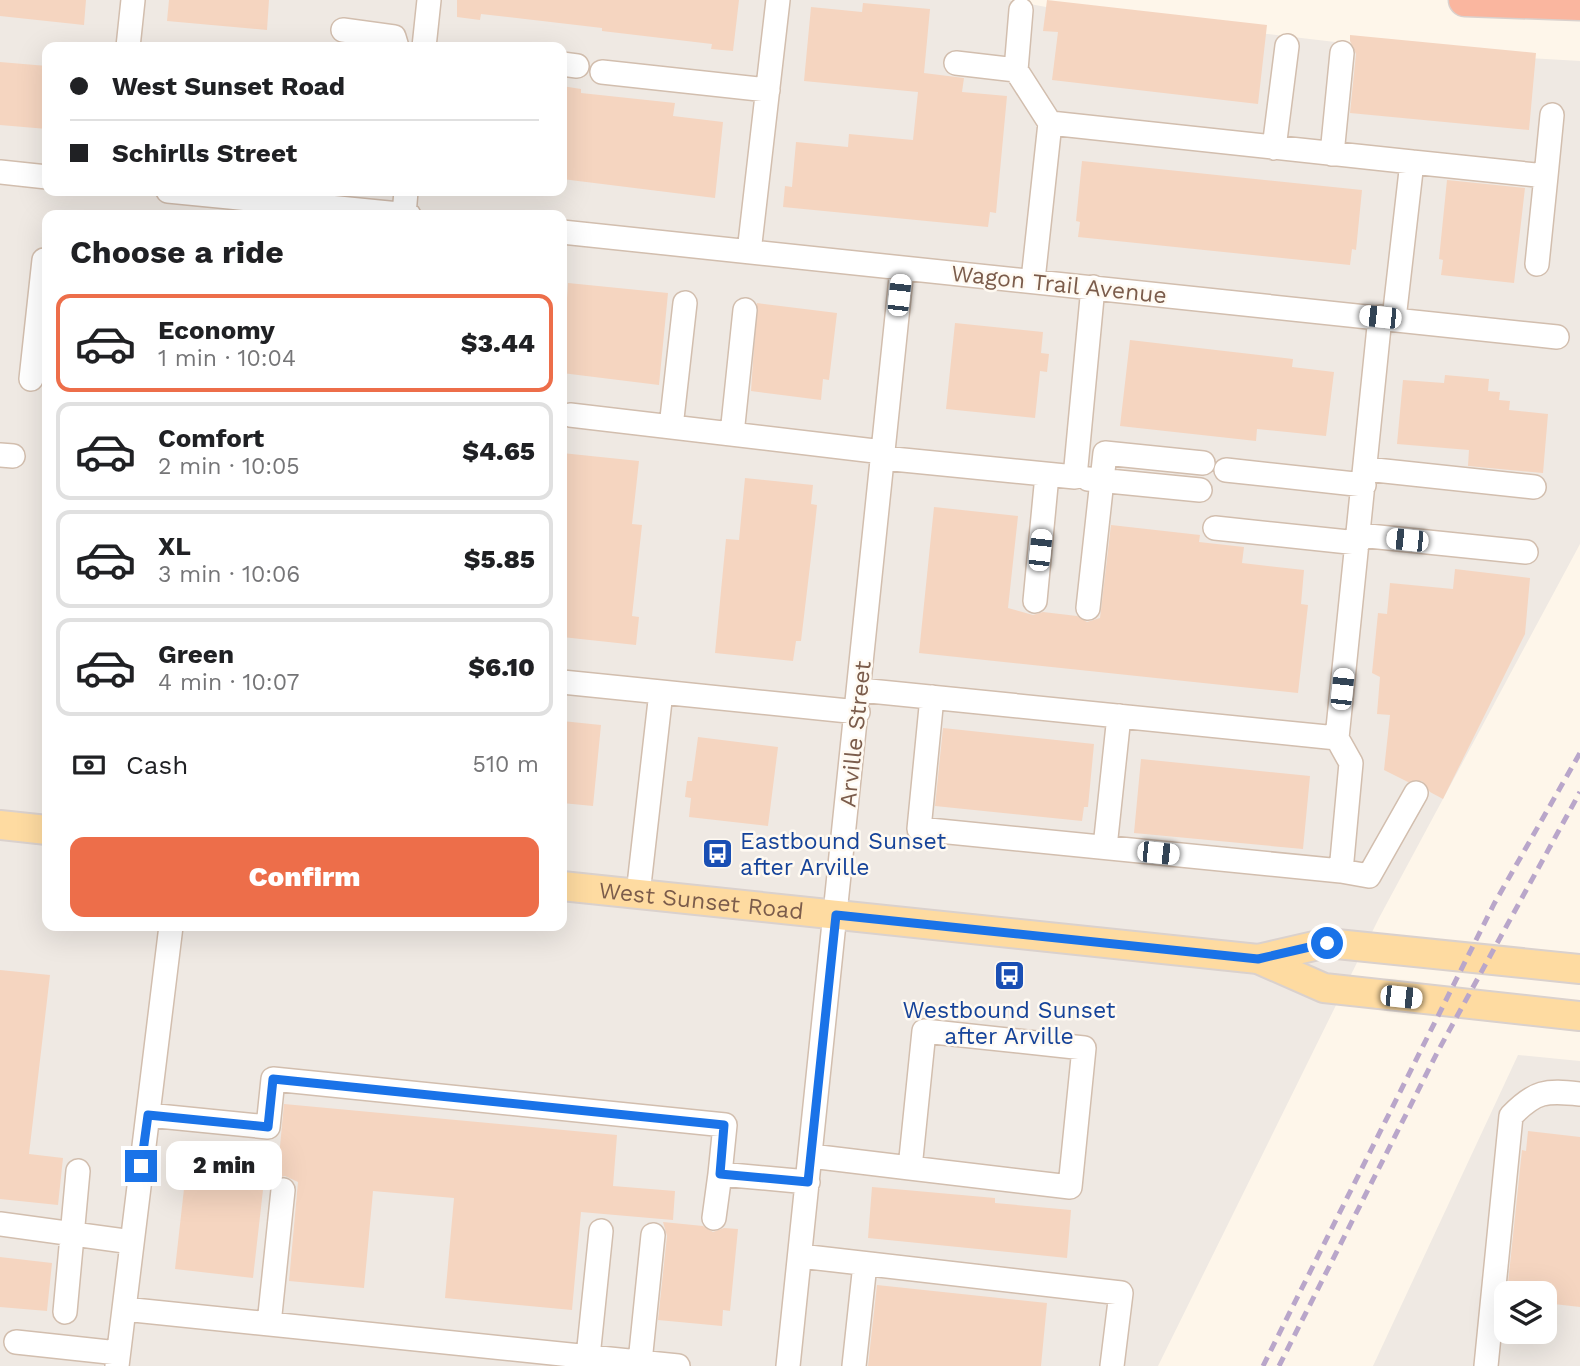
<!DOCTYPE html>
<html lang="en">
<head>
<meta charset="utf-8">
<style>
  body { margin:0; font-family:"Work Sans",sans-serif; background:#f2f2f2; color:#202124; height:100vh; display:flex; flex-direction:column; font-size:26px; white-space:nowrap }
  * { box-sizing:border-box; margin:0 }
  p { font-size:23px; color:#757577 }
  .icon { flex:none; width:38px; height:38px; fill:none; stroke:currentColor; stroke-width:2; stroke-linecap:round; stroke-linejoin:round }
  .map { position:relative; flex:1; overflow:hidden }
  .details { position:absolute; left:42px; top:210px; width:525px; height:721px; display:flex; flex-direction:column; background:#fff; border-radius:14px; box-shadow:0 7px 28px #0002 }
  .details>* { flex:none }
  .banner { position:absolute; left:42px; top:42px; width:525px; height:154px; border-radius:14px; box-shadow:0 7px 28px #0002; display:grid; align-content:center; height:154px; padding:0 28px; background:#fff }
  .fabs { position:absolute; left:1494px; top:1281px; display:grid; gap:14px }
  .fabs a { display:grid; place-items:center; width:63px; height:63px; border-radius:14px; background:#fff; box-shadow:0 7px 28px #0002; font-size:35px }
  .end { position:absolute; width:32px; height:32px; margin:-16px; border:9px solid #1a73e8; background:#fff; box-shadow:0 0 0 4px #fff }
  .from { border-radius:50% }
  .bubble { position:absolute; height:49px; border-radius:14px; background:#fff; box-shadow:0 7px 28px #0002; font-size:23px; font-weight:800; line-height:49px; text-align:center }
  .car { position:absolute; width:21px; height:42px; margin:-21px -10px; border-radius:9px; box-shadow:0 0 5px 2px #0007; background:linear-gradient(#fff 24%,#345 0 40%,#fff 0 76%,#345 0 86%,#fff 0) }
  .banner b { display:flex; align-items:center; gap:24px; height:66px; font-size:26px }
  .banner b+b { border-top:2px solid #e0e0e0 }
  .banner i { width:18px; height:18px; background:#202124 }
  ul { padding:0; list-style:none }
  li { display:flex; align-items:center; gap:21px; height:98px; margin:0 14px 10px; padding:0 14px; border:4px solid #e0e0e0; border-radius:14px }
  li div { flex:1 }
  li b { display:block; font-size:26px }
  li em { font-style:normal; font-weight:800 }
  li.selected { border-color:#ed6e4a }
  li>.icon { width:63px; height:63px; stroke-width:1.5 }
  h2 { padding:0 28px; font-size:32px; line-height:84px }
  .pay { display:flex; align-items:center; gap:18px; height:77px; padding:0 28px; font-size:26px }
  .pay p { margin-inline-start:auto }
  .cta { display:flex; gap:14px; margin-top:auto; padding:14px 28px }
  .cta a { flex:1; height:80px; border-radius:14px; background:#ed6e4a; color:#fff; font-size:28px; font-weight:800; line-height:80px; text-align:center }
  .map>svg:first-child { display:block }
  .industrial { fill:#efe9e3; fill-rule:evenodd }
  .building { fill:#f5d5c0 }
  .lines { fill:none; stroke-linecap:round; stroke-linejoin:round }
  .minor-casing { stroke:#d2beae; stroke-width:26 }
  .major-casing { stroke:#dad1cd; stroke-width:32 }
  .highway-casing { stroke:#dad1cd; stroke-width:35 }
  .minor { stroke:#fff; stroke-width:23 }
  .major { stroke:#fedba1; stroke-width:28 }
  .highway { stroke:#fab69f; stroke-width:32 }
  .rail { stroke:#b9a6ca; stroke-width:5; stroke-dasharray:10 7; stroke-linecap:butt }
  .route { stroke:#1a73e8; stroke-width:9 }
  .labels { text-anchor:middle; stroke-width:5; stroke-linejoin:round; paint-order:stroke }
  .street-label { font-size:23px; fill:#7b5c4b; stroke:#fffaf2 }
  .transit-label { font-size:23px; fill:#164399; stroke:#fffaf2; text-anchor:start }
</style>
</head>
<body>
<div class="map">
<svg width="1580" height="1366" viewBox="0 0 1580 1366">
  <rect width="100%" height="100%" fill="#fef6ea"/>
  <!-- industrial -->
  <path class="industrial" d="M 0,0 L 1008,0 L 1057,9 L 1419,52 L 1580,61 L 1580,544 L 1379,918 L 1158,1366 L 0,1366 ZM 47,47 L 562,47 L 562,191 L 47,191 ZM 47,215 L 562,215 L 562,926 L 47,926 Z
    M 1518,1055 L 1580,1061 L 1580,1366 L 1373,1366 ZM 1507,1293 L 1545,1293 L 1545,1332 L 1507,1332 Z"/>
  <!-- building -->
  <path class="building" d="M 0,0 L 86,0 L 84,25 L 0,16 Z
    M 169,0 L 269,0 L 267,30 L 167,21 Z
    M 457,0 L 739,0 L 733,51 L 711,49 L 712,44 L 602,31 L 602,28 L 481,14 L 480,20 L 457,17 Z
    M 1047,0 L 1267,25 L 1258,104 L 1052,80 L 1058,32 L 1043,31 Z
    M 863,3 L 930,9 L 924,73 L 964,78 L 962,92 L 1007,96 L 996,213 L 990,212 L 988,227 L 783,207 L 785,186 L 792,187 L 796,142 L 848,147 L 849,134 L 913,140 L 918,92 L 804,81 L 811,7 L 862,12 Z
    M 1350,35 L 1536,53 L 1529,130 L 1350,113 L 1356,54 L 1350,41 Z
    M 0,62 L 47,66 L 47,129 L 0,125 Z
    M 562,86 L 581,89 L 581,93 L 675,103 L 673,116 L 723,122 L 715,198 L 562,179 Z
    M 1082,161 L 1362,190 L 1356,250 L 1352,249 L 1350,265 L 1078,237 L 1080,222 L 1076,221 Z
    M 1447,180 L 1525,188 L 1514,283 L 1441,275 L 1443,260 L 1439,259 Z
    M 568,283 L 668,293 L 659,385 L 562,373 Z
    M 757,303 L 837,313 L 829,380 L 823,379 L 821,400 L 751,391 Z
    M 955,323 L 1043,332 L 1041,353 L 1049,354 L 1047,372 L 1040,371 L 1035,418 L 946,409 Z
    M 1130,340 L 1293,359 L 1292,367 L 1334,372 L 1326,436 L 1257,429 L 1256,441 L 1120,426 Z
    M 1445,375 L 1489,379 L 1488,391 L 1500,392 L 1499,400 L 1510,401 L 1509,410 L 1548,414 L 1543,473 L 1468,466 L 1469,450 L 1397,444 L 1403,380 L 1444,383 Z
    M 562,453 L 639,461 L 632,524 L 642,525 L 632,616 L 639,617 L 636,645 L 562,637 Z
    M 745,478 L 813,485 L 811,504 L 817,505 L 815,524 L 801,641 L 796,641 L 793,661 L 715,653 L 726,539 L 739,540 Z
    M 934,507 L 1018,516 L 1008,608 L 1033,615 L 1043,612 L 1077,616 L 1087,622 L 1100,618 L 1111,525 L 1200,535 L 1199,542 L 1244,547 L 1242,563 L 1304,570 L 1301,604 L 1308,605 L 1298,693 L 919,653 Z
    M 1455,569 L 1530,578 L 1525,634 L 1443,799 L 1430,792 L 1422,781 L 1408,782 L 1384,770 L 1390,715 L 1377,714 L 1380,677 L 1372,673 L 1378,613 L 1387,614 L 1390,583 L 1453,589 Z
    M 562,721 L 601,725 L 593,806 L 562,803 Z
    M 943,728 L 1094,744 L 1088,807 L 1084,807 L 1082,821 L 935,806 Z
    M 698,737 L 778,747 L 768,826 L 689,817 L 691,798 L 685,797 L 687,781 L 692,781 Z
    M 1141,759 L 1310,776 L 1303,849 L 1134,833 Z
    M 0,970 L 50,975 L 29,1154 L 63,1158 L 58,1205 L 0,1199 Z
    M 284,1104 L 617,1135 L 613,1186 L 675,1191 L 673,1220 L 581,1212 L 572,1310 L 445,1298 L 454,1198 L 373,1191 L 364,1288 L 289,1281 L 298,1182 L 285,1176 L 277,1178 Z
    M 1528,1131 L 1580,1137 L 1580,1307 L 1545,1303 L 1545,1293 L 1507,1293 L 1522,1150 L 1526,1151 Z
    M 186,1171 L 264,1181 L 253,1278 L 175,1269 Z
    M 872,1187 L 995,1198 L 995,1203 L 1071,1210 L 1067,1258 L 868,1238 Z
    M 663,1222 L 703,1226 L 713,1232 L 724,1228 L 738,1229 L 730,1311 L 723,1310 L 722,1326 L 658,1320 L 667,1236 Z
    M 0,1257 L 52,1263 L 47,1311 L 0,1307 Z
    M 877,1285 L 1047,1303 L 1041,1366 L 868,1366 Z"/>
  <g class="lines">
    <defs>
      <path id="minor" d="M 1021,10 L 1016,70 L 1050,123
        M 343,30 L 394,37 L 397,47
        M 128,47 L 133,0
        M 424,47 L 429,0
        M 956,63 L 1016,70
        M 562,64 L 577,66
        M 602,72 L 768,90
        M 1274,148 L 1287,46
        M 1332,154 L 1342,53
        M 0,172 L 47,177
        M 1546,176 L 1552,115
        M 168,191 L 409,215
        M 404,215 L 406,191
        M 562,232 L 1557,337
        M 749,252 L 778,0
        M 1033,280 L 1050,123 L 1412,162
        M 1394,319 L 1412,162 L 1546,176 L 1537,264
        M 31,379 L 44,260 L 47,260
        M 570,415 L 883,452
        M 671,427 L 685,303
        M 732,434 L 745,310
        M 0,455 L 13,456
        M 883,458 L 1075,477 L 1093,287
        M 1366,469 L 1534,487
        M 1226,470 L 1364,485
        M 1088,479 L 1200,490
        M 1215,528 L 1358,543
        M 1359,535 L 1526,552
        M 1035,601 L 1047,475
        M 1088,608 L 1105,453 L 1203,463
        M 562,682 L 661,692 L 638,894
        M 860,690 L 1337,738 L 1351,763 L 1341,871 L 919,829 L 932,697
        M 661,692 L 858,712
        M 1337,738 L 1380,317
        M 1105,847 L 1119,716
        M 1341,871 L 1369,876 L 1416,793
        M 148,1115 L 268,1127 L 273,1079 L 725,1125 L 720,1174
        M 811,1156 L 910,1168 L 924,1031 L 1084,1048 L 1070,1187 L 910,1168
        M 714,1218 L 720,1174 L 808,1182
        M 0,1224 L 132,1242
        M 800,1256 L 1121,1293 L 1112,1366
        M 124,1309 L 678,1366
        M 65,1312 L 78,1171
        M 269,1324 L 283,1190
        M 16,1342 L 118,1353
        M 588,1357 L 601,1231
        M 640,1362 L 653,1235
        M 117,1366 L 171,926
        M 788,1366 L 902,268
        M 854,1366 L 865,1264
        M 1486,1366 L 1511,1116 C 1535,1091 1546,1090 1580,1094"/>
      <g id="major">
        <path d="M 0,825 L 47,830"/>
        <path id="s1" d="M 562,886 L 1258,959 L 1324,988 L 1580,1016"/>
        <path d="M 1258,959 L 1327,943 L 1580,969"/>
      </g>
      <path id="highway" d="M 1465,0 L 1580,4"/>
    </defs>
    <!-- minor casing -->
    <use href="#minor" class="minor-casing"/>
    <!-- major casing -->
    <use href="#major" class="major-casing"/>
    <!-- highway casing -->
    <use href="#highway" class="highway-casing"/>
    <!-- minor -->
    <use href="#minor" class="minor"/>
    <!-- major -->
    <use href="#major" class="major"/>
    <!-- highway -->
    <use href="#highway" class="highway"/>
    <!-- rail -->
    <path class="rail" d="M 1263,1366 L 1494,904 L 1580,753
      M 1279,1366 L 1438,1051 L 1580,792"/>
  </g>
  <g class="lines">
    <!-- route -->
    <path class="route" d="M 141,1166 L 148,1115 L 268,1127 L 273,1079 L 724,1125 L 720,1174 L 808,1182 L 836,915 L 1258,959 L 1327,943"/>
  </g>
  <!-- icons -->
  <defs>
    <symbol id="bus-square" viewBox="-11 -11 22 22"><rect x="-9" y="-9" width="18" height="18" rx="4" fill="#1a4fb4" stroke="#fffaf2"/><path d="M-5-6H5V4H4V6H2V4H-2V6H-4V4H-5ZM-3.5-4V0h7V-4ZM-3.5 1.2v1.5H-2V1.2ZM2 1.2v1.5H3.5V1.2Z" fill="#fff"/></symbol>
  </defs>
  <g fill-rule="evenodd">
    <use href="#bus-square" x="700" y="836" width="35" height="35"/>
    <use href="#bus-square" x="992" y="958" width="35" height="35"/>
  </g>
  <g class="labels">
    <!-- street labels -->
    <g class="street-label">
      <text transform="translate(1059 284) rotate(6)" y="8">Wagon Trail Avenue</text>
      <text transform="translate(855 734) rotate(-84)" y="8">Arville Street</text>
      <text dy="8" stroke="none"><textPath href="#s1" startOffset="140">West Sunset Road</textPath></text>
    </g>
    <!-- transit labels -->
    <g class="transit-label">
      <text x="740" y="849">Eastbound Sunset<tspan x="740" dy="26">after Arville</tspan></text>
      <text x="1009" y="1018" text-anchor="middle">Westbound Sunset<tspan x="1009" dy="26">after Arville</tspan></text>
    </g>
  </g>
</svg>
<div class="fabs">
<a><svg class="icon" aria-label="layers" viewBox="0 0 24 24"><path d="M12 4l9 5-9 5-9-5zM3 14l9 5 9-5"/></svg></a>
</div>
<i class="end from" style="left:1327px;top:943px"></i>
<i class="end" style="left:141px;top:1166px"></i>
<div class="bubble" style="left:166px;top:1141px;width:116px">2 min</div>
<i class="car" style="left:899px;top:295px;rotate:6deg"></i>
<i class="car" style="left:1380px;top:317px;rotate:276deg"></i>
<i class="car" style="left:1407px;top:540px;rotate:276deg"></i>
<i class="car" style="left:1040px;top:550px;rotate:6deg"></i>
<i class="car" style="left:1342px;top:689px;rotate:6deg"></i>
<i class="car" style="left:1158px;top:853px;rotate:96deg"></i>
<i class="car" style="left:1401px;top:997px;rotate:96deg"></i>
<div class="banner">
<b><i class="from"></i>West Sunset Road</b>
<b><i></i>Schirlls Street</b>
</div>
<section class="details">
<h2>Choose a ride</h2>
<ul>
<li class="selected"><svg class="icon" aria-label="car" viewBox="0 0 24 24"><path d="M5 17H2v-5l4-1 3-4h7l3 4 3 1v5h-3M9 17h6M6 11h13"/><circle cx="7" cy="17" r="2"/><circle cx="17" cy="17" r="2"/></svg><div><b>Economy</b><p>1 min · 10:04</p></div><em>$3.44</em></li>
<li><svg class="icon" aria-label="car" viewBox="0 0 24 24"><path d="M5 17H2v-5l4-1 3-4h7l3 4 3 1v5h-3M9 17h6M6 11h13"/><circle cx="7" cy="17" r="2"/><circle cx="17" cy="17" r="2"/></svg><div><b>Comfort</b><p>2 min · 10:05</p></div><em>$4.65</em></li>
<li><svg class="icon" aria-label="car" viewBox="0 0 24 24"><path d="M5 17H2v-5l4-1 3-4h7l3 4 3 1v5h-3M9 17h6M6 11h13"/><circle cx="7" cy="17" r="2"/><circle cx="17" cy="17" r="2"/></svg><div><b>XL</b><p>3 min · 10:06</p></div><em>$5.85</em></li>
<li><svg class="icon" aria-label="car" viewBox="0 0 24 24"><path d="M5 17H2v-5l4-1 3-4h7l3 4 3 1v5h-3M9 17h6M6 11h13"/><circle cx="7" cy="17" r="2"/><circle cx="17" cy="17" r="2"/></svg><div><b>Green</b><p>4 min · 10:07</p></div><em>$6.10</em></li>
</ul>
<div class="pay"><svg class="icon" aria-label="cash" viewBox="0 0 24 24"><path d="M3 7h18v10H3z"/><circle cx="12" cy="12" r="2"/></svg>Cash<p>510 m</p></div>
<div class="cta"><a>Confirm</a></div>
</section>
</div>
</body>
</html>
